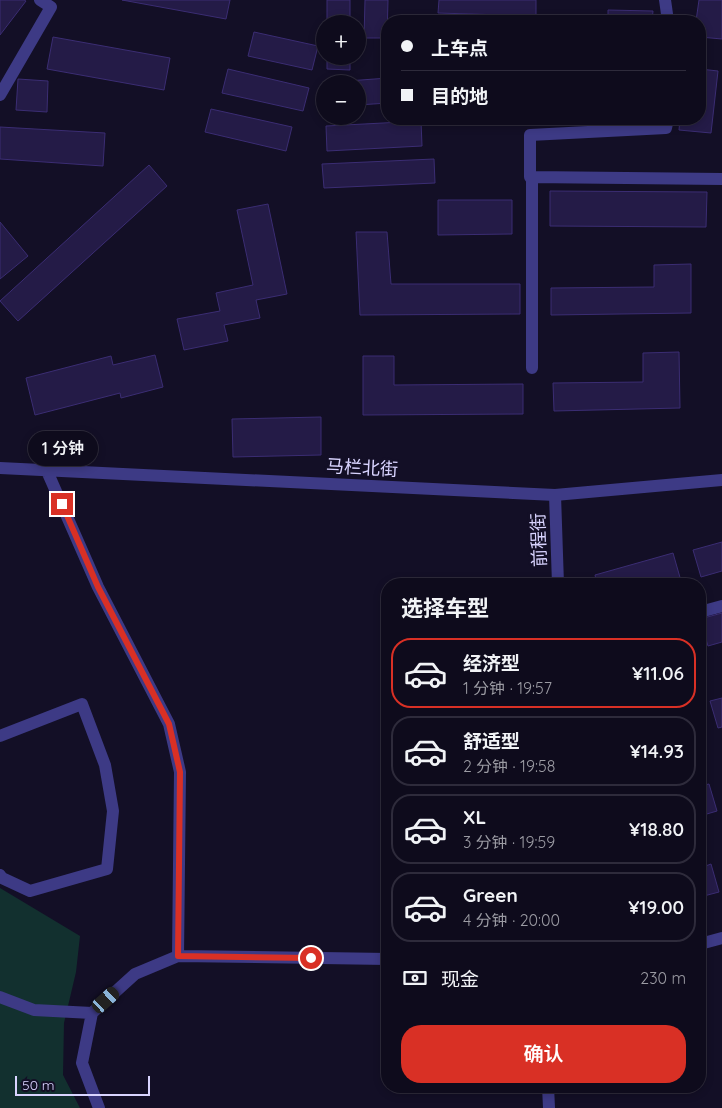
<!DOCTYPE html>
<html lang="zh">
<head>
<meta charset="utf-8">
<style>
  body { margin:0; font-family:Quicksand,"Noto Sans SC",sans-serif; background:#171425; color:#f1f3f6; height:100vh; display:flex; flex-direction:column; font-size:19px; white-space:nowrap }
  * { box-sizing:border-box; margin:0 }
  p { font-size:16px; color:#9b9ba3 }
  .icon { flex:none; width:28px; height:28px; fill:none; stroke:currentColor; stroke-width:2; stroke-linecap:round; stroke-linejoin:round }
  .map { position:relative; flex:1; overflow:hidden }
  .drawer { position:absolute; left:381px; top:578px; width:325px; height:515px; display:flex; flex-direction:column; background:#0e0b1c; border-radius:20px; box-shadow:0 2px 8px #0003,0 0 0 1px #2e2b3b }
  .drawer>* { flex:none }
  .guide { position:absolute; left:381px; top:15px; width:325px; height:110px; border-radius:20px; box-shadow:0 2px 8px #0003,0 0 0 1px #2e2b3b; display:grid; align-content:center; height:110px; padding:0 20px; background:#0e0b1c }
  .fabs { position:absolute; left:316px; top:15px; display:grid; gap:10px }
  .fabs a { display:grid; place-items:center; width:50px; height:50px; border-radius:50%; background:#0e0b1c; box-shadow:0 2px 8px #0003,0 0 0 1px #2e2b3b; font-size:25px }
  .scale { position:absolute; left:15px; bottom:12px; width:135px; box-sizing:border-box; padding-left:5px; border:2px solid #d9d4ff; border-top:0; font-size:14px; line-height:18px; white-space:nowrap; color:#d9d4ff; -webkit-text-stroke:4px #130f26; paint-order:stroke }
  .end { position:absolute; width:22px; height:22px; margin:-11px; border:6px solid #d93025; background:#fff; box-shadow:0 0 0 2px #fff }
  .from { border-radius:50% }
  .bubble { position:absolute; height:35px; border-radius:18px; background:#0e0b1c; box-shadow:0 2px 8px #0003,0 0 0 1px #2e2b3b; font-size:16px; font-weight:600; line-height:35px; text-align:center }
  .car { position:absolute; width:15px; height:30px; margin:-15px -8px; border-radius:6px; box-shadow:0 0 4px 1px #0007; background:linear-gradient(#222 24%,#8ab4d8 0 40%,#222 0 76%,#8ab4d8 0 86%,#222 0) }
  .guide b { display:flex; align-items:center; gap:18px; height:48px; font-size:19px }
  .guide b+b { border-top:1px solid #2e2b3b }
  .guide i { width:12px; height:12px; background:#f1f3f6 }
  ul { padding:0; list-style:none }
  li { display:flex; align-items:center; gap:15px; height:70px; margin:0 10px 8px; padding:0 10px; border:2px solid #2e2b3b; border-radius:20px }
  li div { flex:1 }
  li b { display:block; font-size:19px }
  li em { font-style:normal; font-weight:600 }
  li.selected { border-color:#d93025 }
  li>.icon { width:45px; height:45px; stroke-width:1.5 }
  h2 { padding:0 20px; font-size:22px; line-height:60px }
  .pay { display:flex; align-items:center; gap:12px; height:55px; padding:0 20px; font-size:19px }
  .pay p { margin-inline-start:auto }
  .cta { display:flex; gap:10px; margin-top:auto; padding:10px 20px }
  .cta a { flex:1; height:58px; border-radius:20px; background:#d93025; color:#fff; font-size:20px; font-weight:600; line-height:58px; text-align:center }
  .map>svg:first-child { display:block }
  .green { fill:#12302f }
  .building { fill:#241b47; stroke:#3b2d73 }
  .lines { fill:none; stroke-linecap:round; stroke-linejoin:round }
  .minor { stroke:#3d3a85; stroke-width:12 }
  .route { stroke:#d93025; stroke-width:6 }
  .labels { text-anchor:middle; stroke-width:5; stroke-linejoin:round; paint-order:stroke }
  .street-label { font-size:18px; fill:#d9d4ff; stroke:#130f26 }
</style>
</head>
<body>
<div class="map">
<svg width="722" height="1108" viewBox="0 0 722 1108">
  <rect width="100%" height="100%" fill="#130f26"/>
  <!-- green -->
  <path class="green" d="M 0,888 L 80,936 L 76,972 L 64,1023 L 63,1075 L 80,1108 L 0,1108 Z"/>
  <!-- building -->
  <path class="building" d="M 0,0 L 24,0 L 26,1 L 0,35 Z
    M 122,0 L 230,0 L 226,19 Z
    M 327,0 L 350,0 L 350,24 L 327,24 Z
    M 365,0 L 388,0 L 387,38 L 364,38 Z
    M 439,0 L 536,0 L 536,16 L 438,13 Z
    M 699,0 L 722,0 L 722,39 L 700,37 L 700,21 L 696,21 Z
    M 608,10 L 653,11 L 652,21 L 608,21 Z
    M 254,32 L 318,46 L 312,70 L 248,56 Z
    M 53,37 L 170,58 L 164,90 L 47,69 Z
    M 327,56 L 350,56 L 350,70 L 327,69 Z
    M 228,69 L 309,88 L 303,111 L 222,93 Z
    M 700,69 L 718,71 L 711,133 L 679,130 L 680,119 L 700,119 Z
    M 388,78 L 388,103 L 358,105 L 358,84 L 334,84 L 334,82 Z
    M 18,79 L 48,81 L 47,112 L 16,110 Z
    M 211,109 L 292,127 L 286,151 L 205,132 Z
    M 421,121 L 422,146 L 327,151 L 326,126 Z
    M 0,127 L 105,133 L 103,166 L 0,159 Z
    M 434,159 L 435,183 L 324,188 L 322,164 Z
    M 149,165 L 167,186 L 18,321 L 0,301 Z
    M 550,191 L 707,192 L 706,227 L 550,226 Z
    M 438,200 L 512,200 L 512,234 L 438,235 Z
    M 268,204 L 287,294 L 256,300 L 260,318 L 224,325 L 228,341 L 184,350 L 177,319 L 220,311 L 216,293 L 253,285 L 237,210 Z
    M 0,222 L 28,256 L 0,279 Z
    M 356,232 L 387,232 L 391,284 L 520,284 L 520,314 L 360,315 Z
    M 691,264 L 691,313 L 551,315 L 551,288 L 654,287 L 654,265 Z
    M 679,352 L 680,408 L 554,411 L 553,383 L 643,382 L 643,353 Z
    M 155,355 L 163,387 L 121,398 L 120,393 L 35,415 L 26,378 L 111,356 L 113,365 Z
    M 363,356 L 394,356 L 394,385 L 523,384 L 523,414 L 363,415 Z
    M 321,417 L 321,455 L 233,457 L 232,419 Z
    M 722,542 L 722,571 L 701,577 L 693,550 Z
    M 673,553 L 681,581 L 671,584 L 597,584 L 595,575 Z
    M 722,613 L 722,642 L 708,646 L 700,619 Z
    M 722,698 L 722,727 L 718,728 L 710,701 Z
    M 709,784 L 717,811 L 700,816 L 700,786 Z
    M 711,864 L 719,892 L 700,897 L 700,868 Z"/>
  <g class="lines">
    <!-- minor -->
    <path class="minor" d="M 665,0 L 668,21
      M 0,95 L 51,7 L 40,0
      M 668,119 L 666,128 L 530,135 L 530,177 L 722,179
      M 532,177 L 532,368
      M 0,468 L 555,495 L 722,480
      M 47,471 L 98,587 L 169,724 L 180,772 L 178,956 L 388,959
      M 555,495 L 558,584
      M 700,612 L 722,606
      M 0,736 L 82,704 L 105,765 L 113,811 L 107,869 L 30,891 L 2,878 L 0,875
      M 700,944 L 722,938
      M 0,997 L 34,1010 L 92,1013
      M 548,1086 L 549,1108
      M 99,1108 L 82,1063 L 92,1013 L 135,974 L 178,956"/>
  </g>
  <g class="lines">
    <!-- route -->
    <path class="route" d="M 62,504 L 98,587 L 169,724 L 180,772 L 178,956 L 311,958"/>
  </g>
  <g class="labels">
    <!-- street labels -->
    <g class="street-label">
      <text transform="translate(362 468) rotate(3)" y="6">马栏北街</text>
      <text transform="translate(539 540) rotate(-92)" y="6">前程街</text>
    </g>
  </g>
</svg>
<div class="fabs">
<a>+</a>
<a>−</a>
</div>
<div class="scale">50 m</div>
<i class="end from" style="left:311px;top:958px"></i>
<i class="end" style="left:62px;top:504px"></i>
<div class="bubble" style="left:28px;top:431px;width:70px">1 分钟</div>
<i class="car" style="left:106px;top:1000px;rotate:48deg"></i>
<div class="guide">
<b><i class="from"></i>上车点</b>
<b><i></i>目的地</b>
</div>
<section class="drawer">
<h2>选择车型</h2>
<ul>
<li class="selected"><svg class="icon" aria-label="car" viewBox="0 0 24 24"><path d="M5 17H2v-5l4-1 3-4h7l3 4 3 1v5h-3M9 17h6M6 11h13"/><circle cx="7" cy="17" r="2"/><circle cx="17" cy="17" r="2"/></svg><div><b>经济型</b><p>1 分钟 · 19:57</p></div><em>¥11.06</em></li>
<li><svg class="icon" aria-label="car" viewBox="0 0 24 24"><path d="M5 17H2v-5l4-1 3-4h7l3 4 3 1v5h-3M9 17h6M6 11h13"/><circle cx="7" cy="17" r="2"/><circle cx="17" cy="17" r="2"/></svg><div><b>舒适型</b><p>2 分钟 · 19:58</p></div><em>¥14.93</em></li>
<li><svg class="icon" aria-label="car" viewBox="0 0 24 24"><path d="M5 17H2v-5l4-1 3-4h7l3 4 3 1v5h-3M9 17h6M6 11h13"/><circle cx="7" cy="17" r="2"/><circle cx="17" cy="17" r="2"/></svg><div><b>XL</b><p>3 分钟 · 19:59</p></div><em>¥18.80</em></li>
<li><svg class="icon" aria-label="car" viewBox="0 0 24 24"><path d="M5 17H2v-5l4-1 3-4h7l3 4 3 1v5h-3M9 17h6M6 11h13"/><circle cx="7" cy="17" r="2"/><circle cx="17" cy="17" r="2"/></svg><div><b>Green</b><p>4 分钟 · 20:00</p></div><em>¥19.00</em></li>
</ul>
<div class="pay"><svg class="icon" aria-label="cash" viewBox="0 0 24 24"><path d="M3 7h18v10H3z"/><circle cx="12" cy="12" r="2"/></svg>现金<p>230 m</p></div>
<div class="cta"><a>确认</a></div>
</section>
</div>
</body>
</html>
